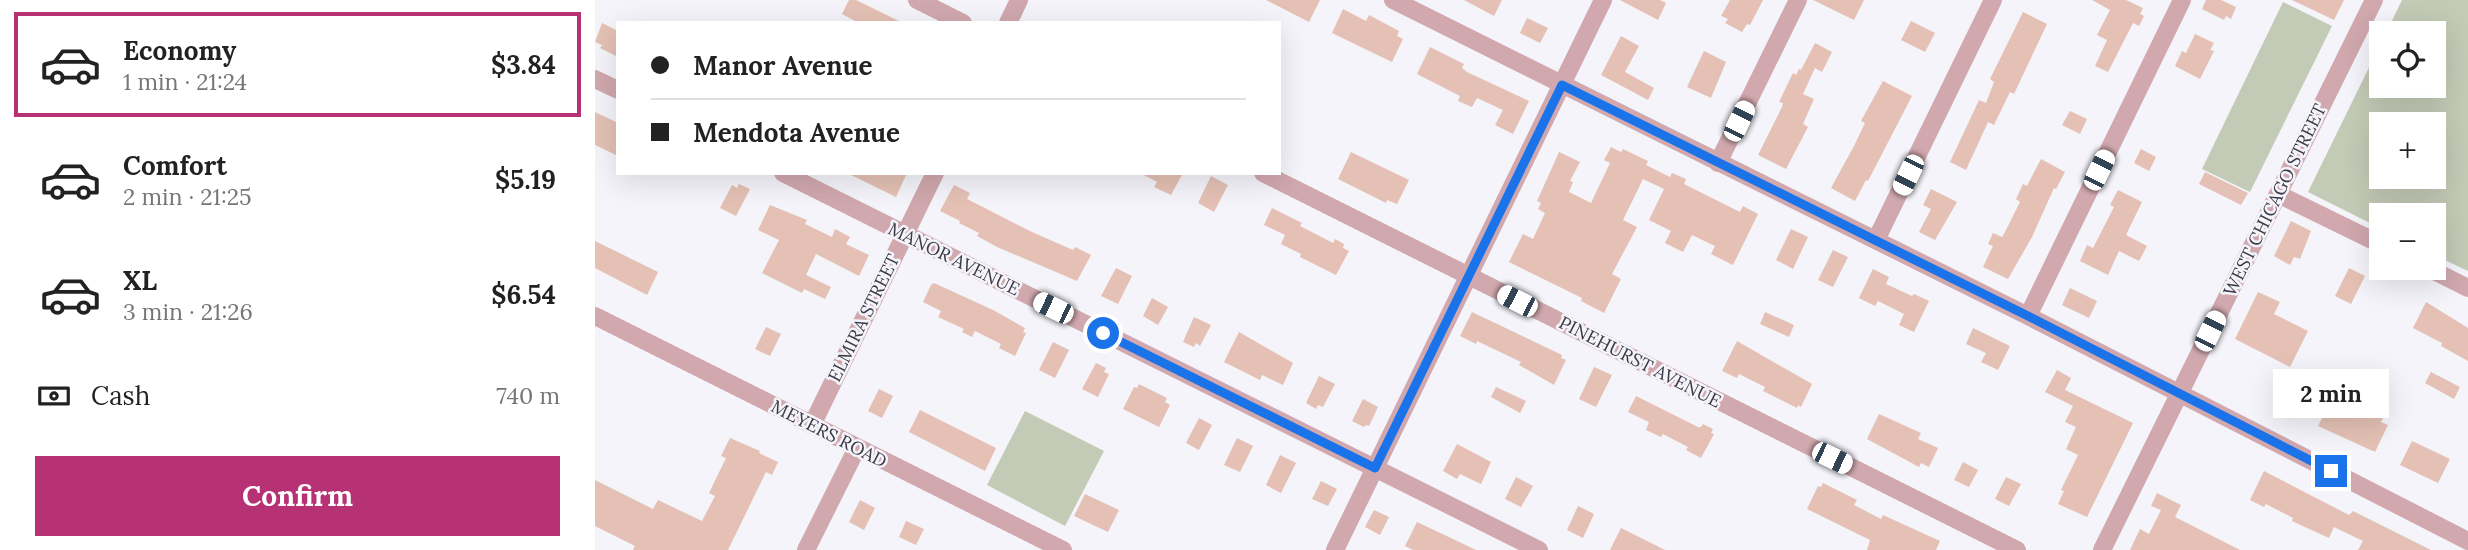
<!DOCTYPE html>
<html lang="en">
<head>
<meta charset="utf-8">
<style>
  body { margin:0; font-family:Lora,serif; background:#f2f2f2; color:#222; height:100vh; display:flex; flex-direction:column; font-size:26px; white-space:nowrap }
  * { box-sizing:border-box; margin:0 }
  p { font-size:23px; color:#767676 }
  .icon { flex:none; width:38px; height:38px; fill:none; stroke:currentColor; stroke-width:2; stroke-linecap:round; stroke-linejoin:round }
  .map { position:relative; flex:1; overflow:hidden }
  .details { display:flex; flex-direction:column; background:#fff; width:595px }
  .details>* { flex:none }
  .top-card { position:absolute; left:21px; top:21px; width:665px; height:154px; border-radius:0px; box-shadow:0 7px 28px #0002; display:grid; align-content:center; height:154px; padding:0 35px; background:#fff }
  .tools { position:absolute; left:1774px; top:21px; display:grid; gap:14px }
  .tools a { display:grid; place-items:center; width:77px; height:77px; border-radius:0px; background:#fff; box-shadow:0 7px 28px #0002; font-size:35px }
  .end { position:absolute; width:32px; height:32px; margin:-16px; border:9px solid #1a73e8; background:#fff; box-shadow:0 0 0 4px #fff }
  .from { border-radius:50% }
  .bubble { position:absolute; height:49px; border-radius:0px; background:#fff; box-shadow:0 7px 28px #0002; font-size:23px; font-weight:800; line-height:49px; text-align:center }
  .car { position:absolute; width:21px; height:42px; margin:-21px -10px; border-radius:9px; box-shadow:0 0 5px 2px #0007; background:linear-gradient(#fff 24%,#345 0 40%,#fff 0 76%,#345 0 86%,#fff 0) }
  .top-card b { display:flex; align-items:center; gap:24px; height:66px; font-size:26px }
  .top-card b+b { border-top:2px solid #e0e0e0 }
  .top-card i { width:18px; height:18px; background:#222 }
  ul { padding:12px 0 0; list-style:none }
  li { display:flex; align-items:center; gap:21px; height:105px; margin:0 14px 10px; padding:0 21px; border:4px solid transparent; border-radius:0px }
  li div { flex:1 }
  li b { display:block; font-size:26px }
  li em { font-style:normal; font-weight:800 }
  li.selected { border-color:#b73175 }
  li>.icon { width:63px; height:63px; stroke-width:1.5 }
  .pay { display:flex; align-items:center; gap:18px; height:77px; padding:0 35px; font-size:26px }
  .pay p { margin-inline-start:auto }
  .primary-button { display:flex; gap:14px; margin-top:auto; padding:14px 35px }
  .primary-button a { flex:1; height:80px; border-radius:0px; background:#b73175; color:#fff; font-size:28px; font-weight:800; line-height:80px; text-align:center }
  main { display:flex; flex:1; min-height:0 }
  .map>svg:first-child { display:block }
  .green { fill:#c3cab5; fill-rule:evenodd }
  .building { fill:#e4c1b4 }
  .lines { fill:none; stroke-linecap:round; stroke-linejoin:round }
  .minor { stroke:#d0a8ae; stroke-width:18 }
  .route { stroke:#1a73e8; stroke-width:9 }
  .labels { text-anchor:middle; stroke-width:5; stroke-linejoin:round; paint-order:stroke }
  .street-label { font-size:18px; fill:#3b3a46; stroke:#f4f4fa }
</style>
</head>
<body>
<main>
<section class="details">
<ul>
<li class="selected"><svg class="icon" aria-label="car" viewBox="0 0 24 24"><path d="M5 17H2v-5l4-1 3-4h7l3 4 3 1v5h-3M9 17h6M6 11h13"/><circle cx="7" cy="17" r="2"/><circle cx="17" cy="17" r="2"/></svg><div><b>Economy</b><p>1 min · 21:24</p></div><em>$3.84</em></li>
<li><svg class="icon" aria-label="car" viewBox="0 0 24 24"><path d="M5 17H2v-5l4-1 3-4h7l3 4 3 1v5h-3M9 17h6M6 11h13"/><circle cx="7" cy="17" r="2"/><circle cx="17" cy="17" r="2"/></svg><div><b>Comfort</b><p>2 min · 21:25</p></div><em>$5.19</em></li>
<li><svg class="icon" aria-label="car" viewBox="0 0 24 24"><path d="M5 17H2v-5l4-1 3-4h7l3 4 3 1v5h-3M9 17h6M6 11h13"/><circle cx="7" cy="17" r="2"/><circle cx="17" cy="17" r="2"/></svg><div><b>XL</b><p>3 min · 21:26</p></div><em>$6.54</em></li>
</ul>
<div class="pay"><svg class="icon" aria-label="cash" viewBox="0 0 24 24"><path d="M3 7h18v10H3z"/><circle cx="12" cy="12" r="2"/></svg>Cash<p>740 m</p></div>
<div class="primary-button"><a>Confirm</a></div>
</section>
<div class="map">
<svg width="1873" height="550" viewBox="0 0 1873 550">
  <rect width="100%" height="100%" fill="#f4f4fa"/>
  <!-- green -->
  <path class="green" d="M 1807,0 L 1873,0 L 1873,271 L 1839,255 L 1839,215 L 1787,215 L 1787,229 L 1713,192 L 1787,41 L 1787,86 L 1839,86 L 1839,33 L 1791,33 ZM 1787,124 L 1839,124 L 1839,177 L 1787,177 Z
    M 1688,2 L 1737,26 L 1655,192 L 1607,169 Z
    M 430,411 L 509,451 L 470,526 L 392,485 Z"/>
  <!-- building -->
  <path class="building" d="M 254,0 L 261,0 L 308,23 L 264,23 L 247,14 Z
    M 671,0 L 725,0 L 714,22 Z
    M 869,0 L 907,0 L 899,16 Z
    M 1025,0 L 1065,0 L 1071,3 L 1063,20 Z
    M 1135,0 L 1168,0 L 1155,25 L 1152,24 L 1147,32 L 1130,23 L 1133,19 L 1126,16 Z
    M 1218,0 L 1269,0 L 1259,20 Z
    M 1497,0 L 1531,0 L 1548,8 L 1545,14 L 1549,16 L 1544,26 L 1538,23 L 1513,72 L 1500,66 L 1512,40 L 1502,35 L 1515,10 Z
    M 1611,0 L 1626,0 L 1641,7 L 1636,19 L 1631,16 L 1629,20 L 1607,9 Z
    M 1697,0 L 1749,0 L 1739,20 Z
    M 748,9 L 771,21 L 774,15 L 804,31 L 802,36 L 808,39 L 797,62 L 737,33 Z
    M 1428,12 L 1452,24 L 1419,94 L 1415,92 L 1399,125 L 1393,122 L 1371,170 L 1355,162 L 1384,100 L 1391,103 L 1399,82 L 1395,79 Z
    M 932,18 L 953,28 L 945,43 L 925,33 Z
    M 1316,21 L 1340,33 L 1330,52 L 1306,40 Z
    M 7,23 L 23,31 L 23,57 L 5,48 L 7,45 L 0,42 Z
    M 1600,34 L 1619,43 L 1615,50 L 1619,51 L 1605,79 L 1580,66 L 1587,51 L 1591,53 Z
    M 1026,36 L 1044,46 L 1030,72 L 1059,88 L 1053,100 L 1006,75 Z
    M 1220,43 L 1237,52 L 1227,72 L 1220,68 L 1208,94 L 1219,99 L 1208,124 L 1213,127 L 1191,169 L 1163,155 L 1187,107 L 1188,103 L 1184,102 L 1198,73 L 1201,75 L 1204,69 L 1206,70 Z
    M 835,47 L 869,64 L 867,68 L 872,72 L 934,101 L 918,134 L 900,125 L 908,110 L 882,98 L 877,107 L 863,101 L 865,96 L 822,74 Z
    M 1109,51 L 1131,62 L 1116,98 L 1092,87 Z
    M 1288,81 L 1317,96 L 1273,181 L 1271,180 L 1260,201 L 1236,188 L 1259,146 L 1270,123 L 1266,121 Z
    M 1475,111 L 1492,119 L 1485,134 L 1467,125 Z
    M 0,112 L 23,123 L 23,156 L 0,145 Z
    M 1016,147 L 1026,152 L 1028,149 L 1053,161 L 1051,165 L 1075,177 L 1077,173 L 1091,179 L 1089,184 L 1145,212 L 1148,206 L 1163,214 L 1138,265 L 1116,254 L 1120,246 L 1097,235 L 1088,252 L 1070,243 L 1076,231 L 1054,220 L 1069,189 L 1048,179 L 1028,220 L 1042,227 L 1017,274 L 1026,279 L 1009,313 L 986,301 L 987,298 L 914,262 L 928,234 L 938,239 L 950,213 L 943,209 L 946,203 L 942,201 L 964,152 L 985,162 L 975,181 L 978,182 L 974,192 L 996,203 L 1015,163 L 1009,160 Z
    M 1546,149 L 1561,157 L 1554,171 L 1539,163 Z
    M 756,152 L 814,180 L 802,204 L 792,200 L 791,203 L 743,179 Z
    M 1446,159 L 1470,172 L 1461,189 L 1459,188 L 1437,237 L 1413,279 L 1388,267 L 1398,246 L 1393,244 L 1398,233 L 1407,237 L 1410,232 L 1425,202 L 1421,199 L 1428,184 L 1432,186 Z
    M 1610,172 L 1653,193 L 1646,205 L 1604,184 Z
    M 252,173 L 312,173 L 301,197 Z
    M 545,173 L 588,173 L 576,195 L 559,187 L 562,182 Z
    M 616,176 L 633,185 L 619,212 L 603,203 Z
    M 144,184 L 155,189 L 141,216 L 125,208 L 137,185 L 142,188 Z
    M 359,185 L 375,193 L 372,199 L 437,232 L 478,250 L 480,247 L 496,255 L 482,281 L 402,247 L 382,236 L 384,233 L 364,223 L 365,221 L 345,211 Z
    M 1336,189 L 1362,202 L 1340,240 L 1324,232 L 1336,209 L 1328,205 Z
    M 1523,190 L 1547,202 L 1531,235 L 1552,246 L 1544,261 L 1524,251 L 1513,275 L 1485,261 L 1492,245 L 1498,248 L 1519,207 L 1515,205 Z
    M 175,205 L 212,220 L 210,224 L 237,237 L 240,229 L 255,237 L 251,244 L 274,255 L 264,276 L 221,254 L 211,275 L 236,287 L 230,299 L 209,289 L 207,293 L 167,273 L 184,240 L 163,230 Z
    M 677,208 L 707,223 L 705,226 L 738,243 L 740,239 L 749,244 L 748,248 L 754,251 L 741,275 L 705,257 L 706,254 L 686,244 L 690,235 L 669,225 Z
    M 1696,221 L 1716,231 L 1705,259 L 1699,257 L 1695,265 L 1679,256 Z
    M 1196,229 L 1213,237 L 1198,269 L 1181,260 Z
    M 0,241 L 63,272 L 52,295 L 0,268 Z
    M 1238,250 L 1253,257 L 1238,287 L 1223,280 Z
    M 521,268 L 537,276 L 523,304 L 506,296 Z
    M 1754,268 L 1770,276 L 1756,304 L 1740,296 Z
    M 1278,269 L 1294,277 L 1291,284 L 1317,296 L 1319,294 L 1334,301 L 1319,332 L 1304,325 L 1309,314 L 1283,301 L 1280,306 L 1264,298 Z
    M 339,283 L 398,310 L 430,328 L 428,332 L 431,333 L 420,356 L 404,348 L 406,344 L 380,331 L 377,337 L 367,332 L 369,329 L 343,317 L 346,311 L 328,302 L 336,285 Z
    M 1475,288 L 1502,301 L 1494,318 L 1467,305 Z
    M 1663,292 L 1685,302 L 1679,314 L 1713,331 L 1695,367 L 1640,339 Z
    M 557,298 L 573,307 L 563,325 L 548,316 Z
    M 1831,302 L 1873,328 L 1873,361 L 1846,346 L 1847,343 L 1818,328 Z
    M 877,312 L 967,355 L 966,358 L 971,360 L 959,385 L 924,365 L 926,362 L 882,341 L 881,344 L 865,336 Z
    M 1170,312 L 1199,325 L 1194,337 L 1165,324 Z
    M 599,317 L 616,325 L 605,346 L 601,343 L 599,347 L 588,342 Z
    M 171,327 L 186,334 L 175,356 L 160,349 Z
    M 1378,328 L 1415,346 L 1403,370 L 1386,362 L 1391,353 L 1371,344 Z
    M 644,332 L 698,363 L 688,385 L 667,375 L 665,380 L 629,362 Z
    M 1142,341 L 1217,384 L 1206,407 L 1203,405 L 1202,408 L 1168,391 L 1170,387 L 1144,374 L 1142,378 L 1127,371 Z
    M 458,342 L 474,350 L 460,378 L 444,370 Z
    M 501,363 L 511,368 L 509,372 L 514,374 L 503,397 L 487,389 Z
    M 999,367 L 1017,375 L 1001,407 L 984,399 Z
    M 1462,370 L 1476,378 L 1470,390 L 1538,423 L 1492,517 L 1463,504 L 1469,491 L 1466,490 L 1483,455 L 1471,449 L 1481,427 L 1470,422 L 1478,406 L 1450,392 Z
    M 1836,372 L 1865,387 L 1859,399 L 1830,383 Z
    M 724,376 L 740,384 L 728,407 L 723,405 L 721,409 L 711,403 Z
    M 544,384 L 572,398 L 570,402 L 575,405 L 564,427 L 528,409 L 539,387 L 542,388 Z
    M 901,387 L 931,401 L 925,413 L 896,397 Z
    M 284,389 L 298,396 L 287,418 L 273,411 Z
    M 1740,393 L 1788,418 L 1786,422 L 1793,425 L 1780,452 L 1723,426 Z
    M 1041,396 L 1103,427 L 1106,427 L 1108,424 L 1118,429 L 1116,433 L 1119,434 L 1106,458 L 1091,450 L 1093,447 L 1068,434 L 1066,437 L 1051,430 L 1054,422 L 1033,412 Z
    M 768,399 L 783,407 L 774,426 L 771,425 L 769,427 L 757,421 Z
    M 325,410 L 401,448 L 390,471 L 314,432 Z
    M 1284,414 L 1326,433 L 1323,439 L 1343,448 L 1334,467 L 1326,463 L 1324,467 L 1272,439 Z
    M 604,418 L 617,425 L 604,450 L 591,443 Z
    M 135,438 L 165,451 L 164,453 L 183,462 L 177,475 L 171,472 L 133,550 L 38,550 L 40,546 L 0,526 L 0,480 L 58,509 L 63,500 L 107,521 L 120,496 L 114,493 L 131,458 L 126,456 Z
    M 642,438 L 658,446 L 645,472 L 629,465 Z
    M 1817,441 L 1855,459 L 1843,483 L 1805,465 Z
    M 862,444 L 896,462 L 886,484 L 865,474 L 862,479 L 848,471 Z
    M 685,455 L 701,463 L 686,493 L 671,485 Z
    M 1368,462 L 1383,470 L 1374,487 L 1359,480 Z
    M 1669,471 L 1754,515 L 1758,511 L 1836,550 L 1763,550 L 1768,541 L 1739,527 L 1734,538 L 1712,528 L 1697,521 L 1698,518 L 1671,504 L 1669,507 L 1655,500 Z
    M 921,477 L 938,486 L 926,507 L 910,499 Z
    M 1411,477 L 1426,484 L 1414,506 L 1400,499 Z
    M 726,481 L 742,489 L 733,506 L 717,499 Z
    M 1228,483 L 1262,500 L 1259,505 L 1286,519 L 1288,515 L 1345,541 L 1341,550 L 1272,550 L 1275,540 L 1212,509 L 1223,486 L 1226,487 Z
    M 1562,493 L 1586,505 L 1580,517 L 1645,550 L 1535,550 L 1545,529 L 1554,534 L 1566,510 L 1556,506 Z
    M 490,494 L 524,510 L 513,532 L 479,516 Z
    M 265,500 L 280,508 L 269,530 L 254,522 Z
    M 983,506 L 999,514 L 988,538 L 972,530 Z
    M 779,510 L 794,517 L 785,535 L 770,527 Z
    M 311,521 L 329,529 L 321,545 L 304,537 Z
    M 822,522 L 858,539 L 881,550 L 818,550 L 810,546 Z
    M 1026,528 L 1070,550 L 1015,550 Z"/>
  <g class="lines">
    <!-- minor -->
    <path class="minor" d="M 322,0 L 368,23
      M 798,0 L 1433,316 L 1873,541
      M 413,23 L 424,0
      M 0,79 L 23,90
      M 1123,163 L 1203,0
      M 188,173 L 944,550
      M 668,173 L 1422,550
      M 1683,194 L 1787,245
      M 1281,240 L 1398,0
      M 1833,268 L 1873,288
      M 0,316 L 468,550
      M 1433,316 L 1587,0
      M 217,425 L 340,173
      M 211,550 L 262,448
      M 740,550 L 1008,0
      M 1507,550 L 1779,0"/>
  </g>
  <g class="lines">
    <!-- route -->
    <path class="route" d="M 508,333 L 780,468 L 967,85 L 1433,316 L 1736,471"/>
  </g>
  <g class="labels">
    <!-- street labels -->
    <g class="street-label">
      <text transform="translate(1680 200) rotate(-64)" y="6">WEST CHICAGO STREET</text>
      <text transform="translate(359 259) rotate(26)" y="6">MANOR AVENUE</text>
      <text transform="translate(269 318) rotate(-64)" y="6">ELMIRA STREET</text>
      <text transform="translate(1045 362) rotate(27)" y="6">PINEHURST AVENUE</text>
      <text transform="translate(234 434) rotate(27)" y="6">MEYERS ROAD</text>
    </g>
  </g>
</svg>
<div class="tools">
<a><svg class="icon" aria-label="locate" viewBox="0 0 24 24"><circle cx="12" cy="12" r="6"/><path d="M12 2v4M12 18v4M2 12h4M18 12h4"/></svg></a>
<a>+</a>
<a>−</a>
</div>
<i class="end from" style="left:508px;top:333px"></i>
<i class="end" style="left:1736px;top:471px"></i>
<div class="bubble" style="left:1678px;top:369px;width:116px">2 min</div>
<i class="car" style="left:1144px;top:121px;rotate:26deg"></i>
<i class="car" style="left:1504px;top:170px;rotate:26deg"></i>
<i class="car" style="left:1313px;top:175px;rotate:206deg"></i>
<i class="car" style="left:922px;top:301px;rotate:297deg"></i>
<i class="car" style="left:458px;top:308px;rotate:296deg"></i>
<i class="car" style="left:1615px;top:331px;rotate:26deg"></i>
<i class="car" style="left:1237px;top:458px;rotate:116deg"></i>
<div class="top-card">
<b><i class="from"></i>Manor Avenue</b>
<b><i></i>Mendota Avenue</b>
</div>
</div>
</main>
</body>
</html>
